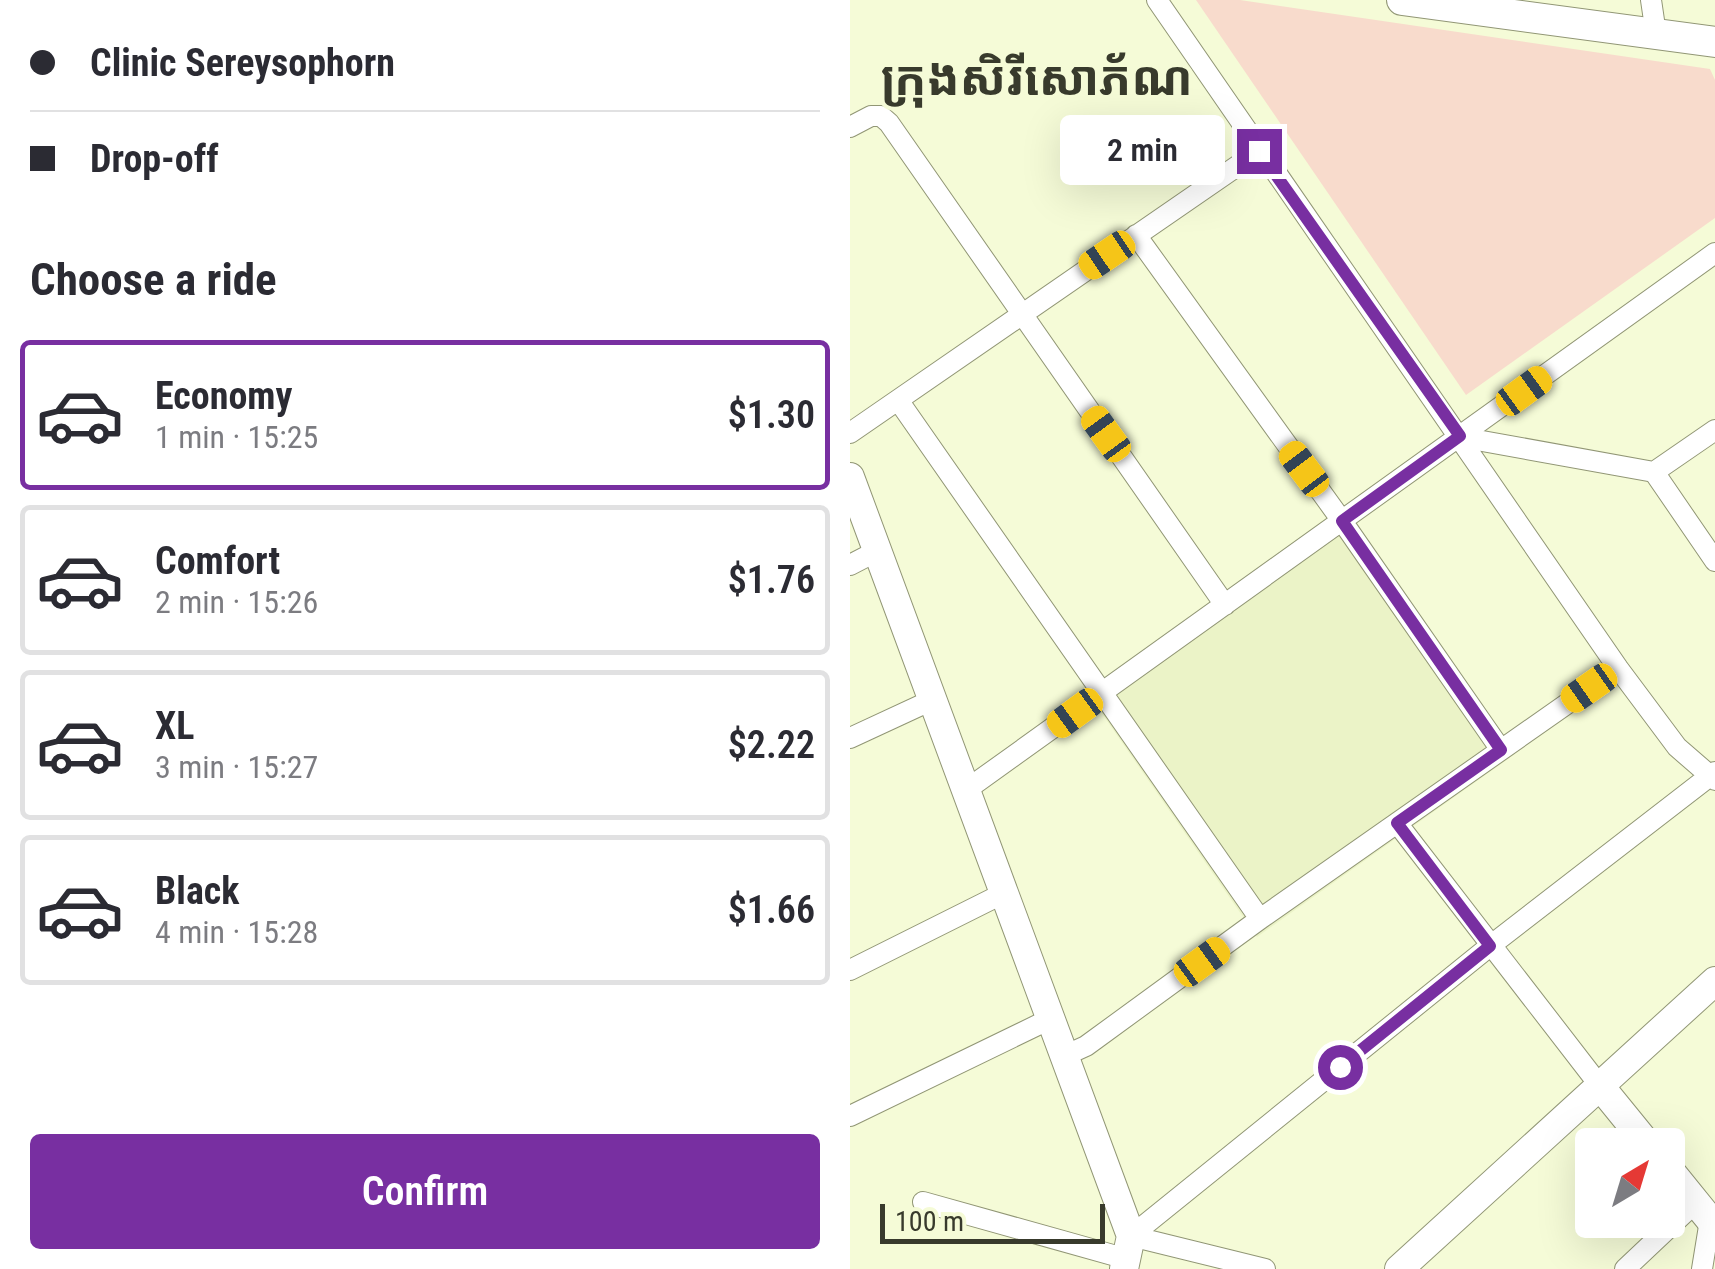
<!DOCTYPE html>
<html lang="en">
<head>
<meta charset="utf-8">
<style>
  body { margin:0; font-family:"Roboto Condensed","Noto Sans Khmer",sans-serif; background:#f7f7f7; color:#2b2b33; height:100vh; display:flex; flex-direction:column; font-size:38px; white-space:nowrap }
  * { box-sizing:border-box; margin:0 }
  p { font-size:32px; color:#7c7c81 }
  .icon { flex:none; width:55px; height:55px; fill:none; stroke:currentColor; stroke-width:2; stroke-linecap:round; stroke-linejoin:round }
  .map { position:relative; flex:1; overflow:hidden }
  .sheet { display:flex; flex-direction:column; background:#fff; width:850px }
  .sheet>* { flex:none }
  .top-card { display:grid; align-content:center; height:220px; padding:0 30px; background:#fff }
  .needle { width:65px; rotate:38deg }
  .controls { position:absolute; left:725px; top:1128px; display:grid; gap:20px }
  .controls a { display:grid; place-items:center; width:110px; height:110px; border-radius:10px; background:#fff; box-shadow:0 10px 40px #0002; font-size:50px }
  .scale { position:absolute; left:30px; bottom:25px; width:225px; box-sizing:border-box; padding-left:10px; border:5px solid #383a2c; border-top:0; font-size:28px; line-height:35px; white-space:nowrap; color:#383a2c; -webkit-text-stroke:8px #f5fbd7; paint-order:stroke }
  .end { position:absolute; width:45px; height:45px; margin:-22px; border:12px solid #782fa1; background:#fff; box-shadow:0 0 0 5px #fff }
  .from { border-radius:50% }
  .bubble { position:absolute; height:70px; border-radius:10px; background:#fff; box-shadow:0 10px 40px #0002; font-size:32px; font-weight:600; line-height:70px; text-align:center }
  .car { position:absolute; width:30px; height:60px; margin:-30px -15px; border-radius:12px; box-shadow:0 0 8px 2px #0007; background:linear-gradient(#f5c518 24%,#345 0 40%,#f5c518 0 76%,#345 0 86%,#f5c518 0) }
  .top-card b { display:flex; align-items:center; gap:35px; height:95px; font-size:38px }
  .top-card b+b { border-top:2px solid #e1e1e2 }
  .top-card i { width:25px; height:25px; background:#2b2b33 }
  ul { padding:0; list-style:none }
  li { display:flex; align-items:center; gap:30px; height:150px; margin:0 20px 15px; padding:0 10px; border:5px solid #e1e1e2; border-radius:10px }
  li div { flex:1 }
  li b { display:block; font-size:38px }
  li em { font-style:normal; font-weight:600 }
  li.current { border-color:#782fa1 }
  li>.icon { width:90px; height:90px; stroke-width:1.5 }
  h2 { padding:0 30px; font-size:45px; line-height:120px }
  .primary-button { display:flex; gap:20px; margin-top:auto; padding:20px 30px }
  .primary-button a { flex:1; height:115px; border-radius:10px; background:#782fa1; color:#fff; font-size:40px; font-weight:600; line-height:115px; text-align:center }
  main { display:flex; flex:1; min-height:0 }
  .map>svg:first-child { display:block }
  .built { fill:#ebf3c7 }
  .green { fill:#f8dbcc }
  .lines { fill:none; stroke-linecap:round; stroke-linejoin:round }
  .minor-casing { stroke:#919675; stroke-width:22 }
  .major-casing { stroke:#919675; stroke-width:30 }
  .highway-casing { stroke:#919675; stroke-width:32 }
  .minor { stroke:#fff; stroke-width:20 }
  .major { stroke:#fff; stroke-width:28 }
  .highway { stroke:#fff; stroke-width:30 }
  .route { stroke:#782fa1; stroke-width:12 }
  .labels { text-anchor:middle; stroke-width:8; stroke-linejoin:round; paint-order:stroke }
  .town-label { font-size:48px; font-weight:bold; fill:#383a2c; stroke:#f5fbd7 }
</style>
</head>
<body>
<main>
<section class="sheet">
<div class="top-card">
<b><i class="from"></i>Clinic Sereysophorn</b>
<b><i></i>Drop-off</b>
</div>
<h2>Choose a ride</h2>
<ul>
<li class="current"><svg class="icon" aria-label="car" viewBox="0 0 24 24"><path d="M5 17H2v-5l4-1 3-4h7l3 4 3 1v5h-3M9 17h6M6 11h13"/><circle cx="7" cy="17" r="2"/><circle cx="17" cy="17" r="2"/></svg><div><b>Economy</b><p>1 min · 15:25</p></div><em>$1.30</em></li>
<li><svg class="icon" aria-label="car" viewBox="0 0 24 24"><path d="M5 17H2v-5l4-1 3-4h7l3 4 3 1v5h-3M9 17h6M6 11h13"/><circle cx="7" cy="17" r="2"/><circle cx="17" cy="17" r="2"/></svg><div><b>Comfort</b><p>2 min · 15:26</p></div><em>$1.76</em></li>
<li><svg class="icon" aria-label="car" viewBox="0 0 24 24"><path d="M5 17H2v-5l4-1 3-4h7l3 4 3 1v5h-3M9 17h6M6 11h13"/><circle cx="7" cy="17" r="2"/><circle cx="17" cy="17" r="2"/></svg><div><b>XL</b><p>3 min · 15:27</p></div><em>$2.22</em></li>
<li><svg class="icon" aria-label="car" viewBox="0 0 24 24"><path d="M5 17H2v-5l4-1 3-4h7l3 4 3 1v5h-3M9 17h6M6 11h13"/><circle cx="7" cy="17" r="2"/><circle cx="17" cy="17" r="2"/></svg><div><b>Black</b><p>4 min · 15:28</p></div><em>$1.66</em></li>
</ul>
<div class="primary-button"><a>Confirm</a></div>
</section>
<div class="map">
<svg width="865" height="1269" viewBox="0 0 865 1269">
  <rect width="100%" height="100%" fill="#f5fbd7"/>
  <!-- built -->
  <path class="built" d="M 490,508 L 665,754 L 407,937 L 237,692 Z"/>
  <!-- green -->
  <path class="green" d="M 346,0 L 390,0 L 860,69 L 865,80 L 865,218 L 616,395 Z"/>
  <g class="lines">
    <defs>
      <path id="minor" d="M 307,0 L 768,668 L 827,747 L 865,780
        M 801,0 L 806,34
        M 0,127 L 21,116 L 31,116 L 39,123 L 375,605
        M 286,235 L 492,521 L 651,750
        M 48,400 L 410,919
        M 0,433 L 409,151
        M 610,437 L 804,472 L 865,561
        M 804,472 L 865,430
        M 0,565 L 27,551
        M 0,738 L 82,700
        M 116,790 L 865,253
        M 547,823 L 750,1086
        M 0,970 L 154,893
        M 214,1056 L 236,1046 L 410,919 L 768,668
        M 0,1116 L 200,1019
        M 73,1202 L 277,1259
        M 281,1236 L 640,946 L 865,772
        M 281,1236 L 415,1269
        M 775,1269 L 846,1202
        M 852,1269 L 860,1220"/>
      <path id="major" d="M 0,477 L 281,1236 L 274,1269
        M 750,1086 L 798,1145
        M 818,1168 L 865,1226
        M 549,1269 L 865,981"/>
      <path id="highway" d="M 552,0 L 865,42"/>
    </defs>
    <!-- minor casing -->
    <use href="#minor" class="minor-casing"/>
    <!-- major casing -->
    <use href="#major" class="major-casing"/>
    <!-- highway casing -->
    <use href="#highway" class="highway-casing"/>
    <!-- minor -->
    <use href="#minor" class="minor"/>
    <!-- major -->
    <use href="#major" class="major"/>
    <!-- highway -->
    <use href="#highway" class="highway"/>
  </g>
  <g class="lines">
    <!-- route -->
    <path class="route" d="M 409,151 L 610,436 L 492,521 L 651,750 L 547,823 L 640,946 L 490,1067"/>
  </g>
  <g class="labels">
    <!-- town labels -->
    <g class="town-label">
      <text x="187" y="95">ក្រុងសិរីសោភ័ណ</text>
    </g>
  </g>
</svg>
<div class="controls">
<a><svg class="needle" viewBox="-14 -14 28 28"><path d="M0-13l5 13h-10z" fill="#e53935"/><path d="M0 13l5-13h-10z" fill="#7c7c81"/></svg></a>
</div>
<div class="scale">100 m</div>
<i class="end from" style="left:490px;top:1067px"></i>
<i class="end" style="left:409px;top:151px"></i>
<div class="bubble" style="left:210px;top:115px;width:165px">2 min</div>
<i class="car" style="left:257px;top:255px;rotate:236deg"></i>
<i class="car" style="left:674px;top:391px;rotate:54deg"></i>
<i class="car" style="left:256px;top:434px;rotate:324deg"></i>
<i class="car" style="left:454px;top:469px;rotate:323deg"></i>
<i class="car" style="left:739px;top:688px;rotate:235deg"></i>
<i class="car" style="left:225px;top:713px;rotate:234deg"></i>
<i class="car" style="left:352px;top:962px;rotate:54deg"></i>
</div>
</main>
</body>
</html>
